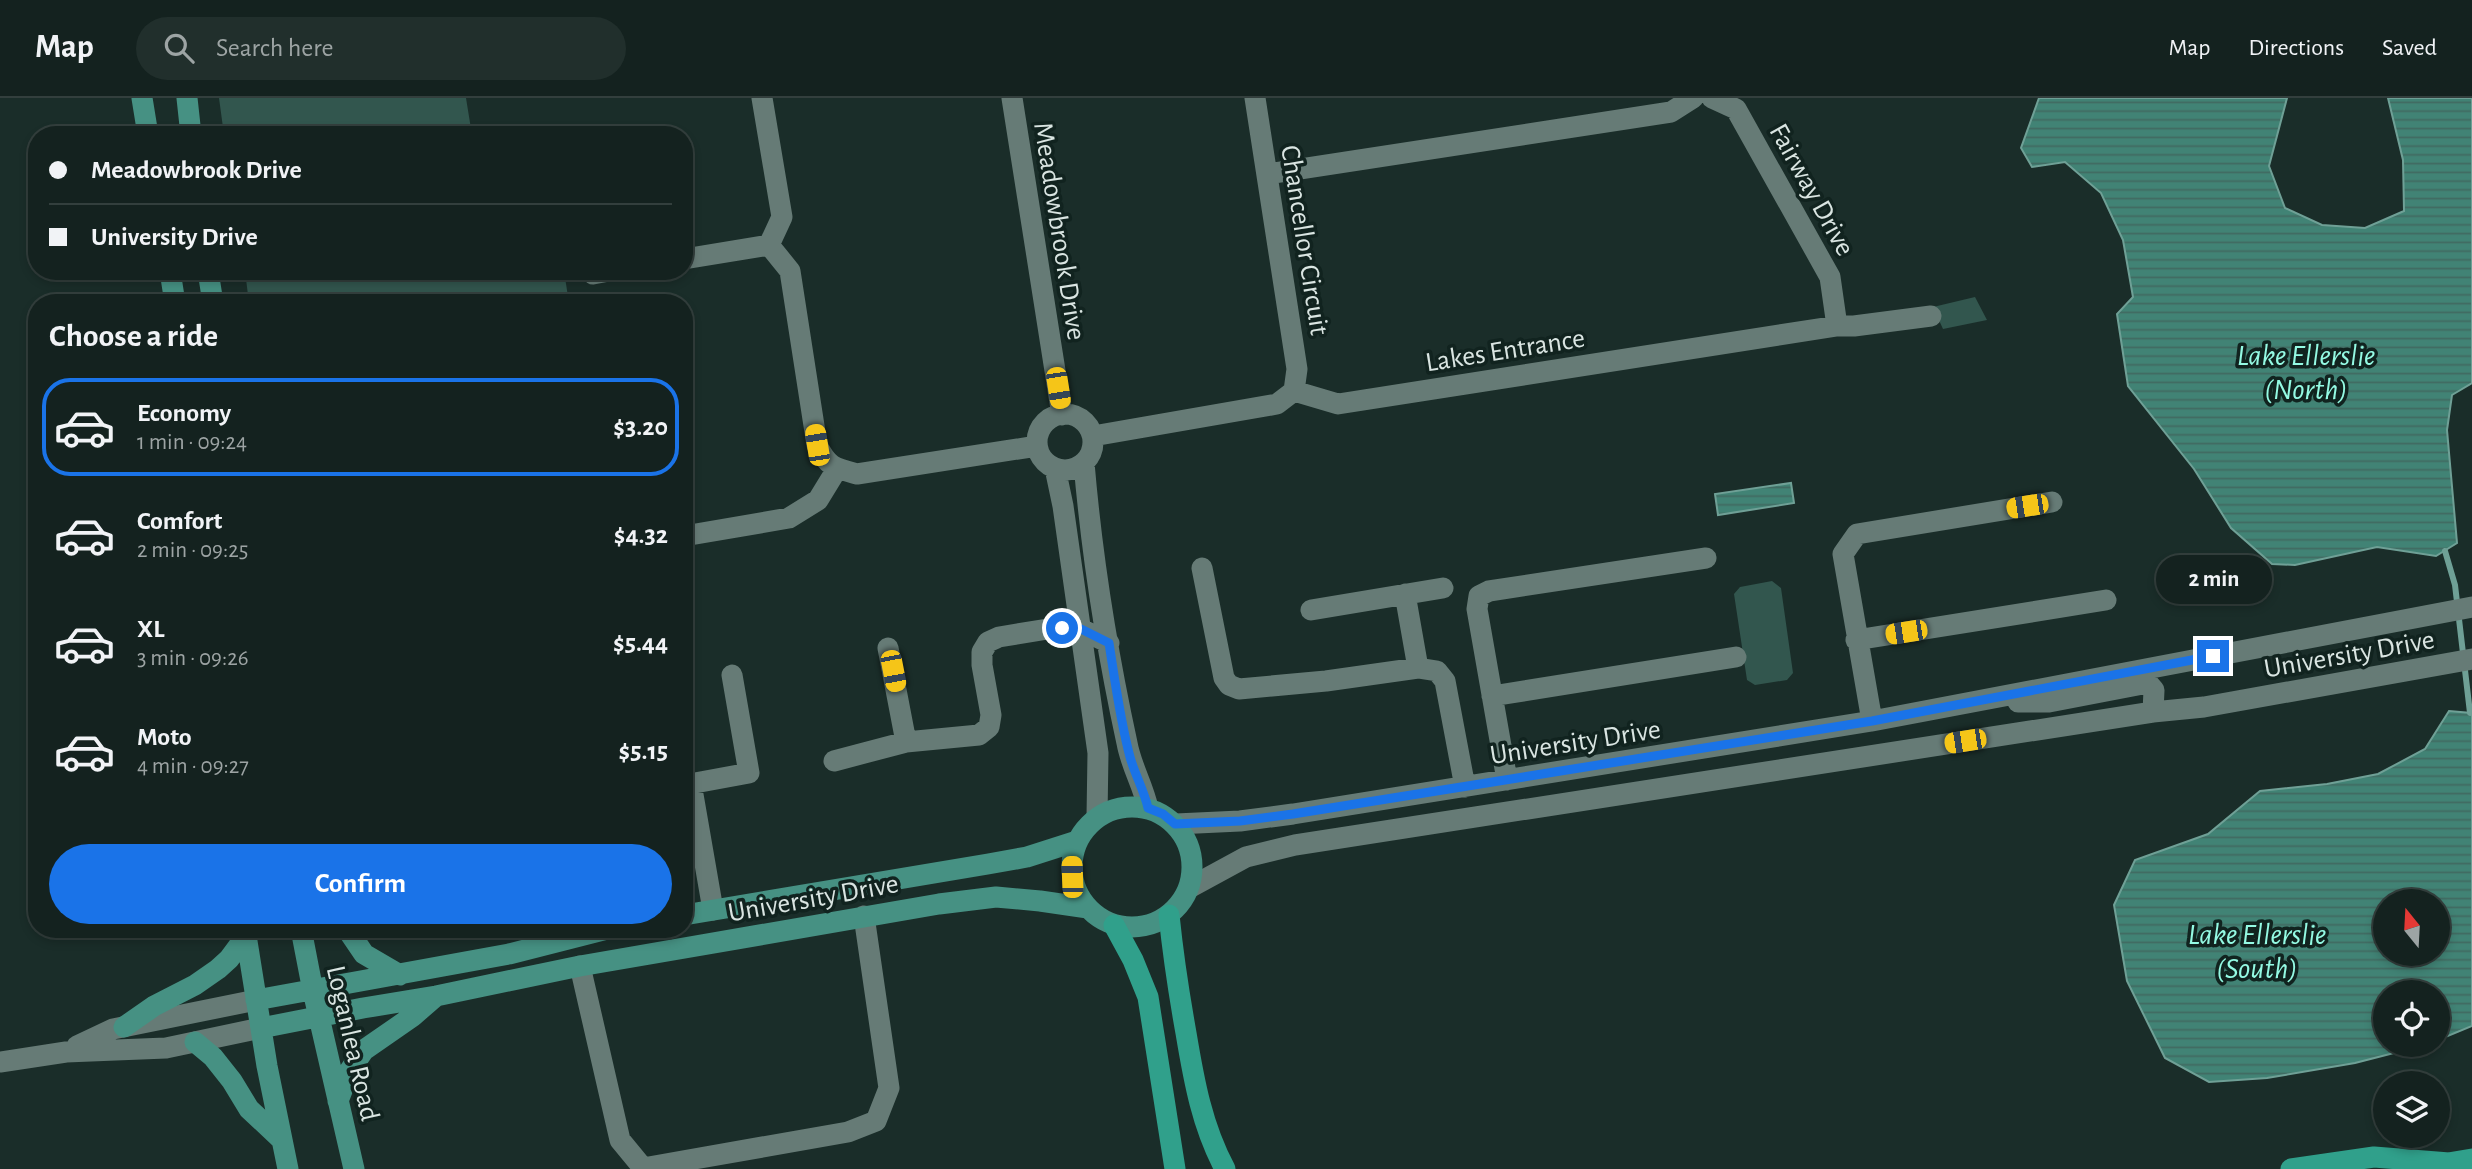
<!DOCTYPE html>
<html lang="en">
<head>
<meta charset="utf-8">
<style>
  body { margin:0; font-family:"Alegreya Sans",sans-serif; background:#212f2c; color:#f1f3f6; height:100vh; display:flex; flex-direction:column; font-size:26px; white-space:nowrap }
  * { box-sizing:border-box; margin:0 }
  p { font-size:23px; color:#9da4a4 }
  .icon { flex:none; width:38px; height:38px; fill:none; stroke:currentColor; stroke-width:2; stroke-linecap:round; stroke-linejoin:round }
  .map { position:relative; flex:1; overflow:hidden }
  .sheet { position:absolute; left:28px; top:196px; width:665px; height:644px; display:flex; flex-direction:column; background:#14221f; border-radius:28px; box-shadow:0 4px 10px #0003,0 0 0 2px #333f3d }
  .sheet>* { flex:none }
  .banner { position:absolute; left:28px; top:28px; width:665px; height:154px; border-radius:28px; box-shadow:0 4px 10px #0003,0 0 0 2px #333f3d; display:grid; align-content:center; height:154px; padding:0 21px; background:#14221f }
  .needle { width:46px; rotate:342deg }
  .controls { position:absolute; left:2373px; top:791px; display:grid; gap:14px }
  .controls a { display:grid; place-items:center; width:77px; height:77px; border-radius:50%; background:#14221f; box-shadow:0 4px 10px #0003,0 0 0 2px #333f3d; font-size:35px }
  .end { position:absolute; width:32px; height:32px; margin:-16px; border:9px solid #1a73e8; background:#fff; box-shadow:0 0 0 4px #fff }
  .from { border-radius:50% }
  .bubble { position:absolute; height:49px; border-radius:24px; background:#14221f; box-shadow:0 4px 10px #0003,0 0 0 2px #333f3d; font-size:23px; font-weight:700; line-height:49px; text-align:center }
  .car { position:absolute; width:21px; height:42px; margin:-21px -10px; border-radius:9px; box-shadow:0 0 5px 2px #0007; background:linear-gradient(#f5c518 24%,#345 0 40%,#f5c518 0 76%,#345 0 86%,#f5c518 0) }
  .banner b { display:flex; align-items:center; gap:24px; height:66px; font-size:26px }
  .banner b+b { border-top:2px solid #333f3d }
  .banner i { width:18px; height:18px; background:#f1f3f6 }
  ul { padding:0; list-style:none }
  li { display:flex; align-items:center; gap:21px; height:98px; margin:0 14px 10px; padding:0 7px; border:4px solid transparent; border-radius:28px }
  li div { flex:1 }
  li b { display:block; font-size:26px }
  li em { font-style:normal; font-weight:700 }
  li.selected { border-color:#1a73e8 }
  li>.icon { width:63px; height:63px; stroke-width:1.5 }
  h2 { padding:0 21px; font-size:32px; line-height:84px }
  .cta { display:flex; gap:14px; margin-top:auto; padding:14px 21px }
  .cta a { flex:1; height:80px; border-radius:42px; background:#1a73e8; color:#fff; font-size:28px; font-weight:700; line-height:80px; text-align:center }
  header { display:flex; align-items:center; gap:42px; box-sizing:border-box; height:98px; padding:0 35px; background:#14221f; border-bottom:2px solid #333f3d }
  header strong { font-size:33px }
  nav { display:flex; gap:38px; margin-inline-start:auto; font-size:24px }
  .search { width:490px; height:63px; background:#212f2c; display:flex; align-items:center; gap:18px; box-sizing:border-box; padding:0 24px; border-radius:38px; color:#9da4a4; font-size:26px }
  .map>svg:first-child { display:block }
  .green { fill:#32564e }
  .water { fill:url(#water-rules); stroke:#6fa096; stroke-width:2; fill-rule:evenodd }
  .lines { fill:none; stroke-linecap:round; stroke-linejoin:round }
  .stream { stroke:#6fa096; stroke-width:6 }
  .minor { stroke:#667b76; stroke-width:21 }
  .major { stroke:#469183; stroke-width:21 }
  .highway { stroke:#30a08b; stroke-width:21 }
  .route { stroke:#1a73e8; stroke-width:9 }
  .labels { text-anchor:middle; stroke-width:7; stroke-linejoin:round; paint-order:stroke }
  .street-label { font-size:28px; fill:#dae5e2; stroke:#11231f }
  .water-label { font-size:30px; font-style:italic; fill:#94fae3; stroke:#11231f }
</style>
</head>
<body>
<header>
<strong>Map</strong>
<div class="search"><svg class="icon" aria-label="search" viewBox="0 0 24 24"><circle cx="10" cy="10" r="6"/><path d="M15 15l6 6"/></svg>Search here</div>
<nav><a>Map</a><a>Directions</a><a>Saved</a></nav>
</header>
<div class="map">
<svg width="2472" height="1071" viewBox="0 0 2472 1071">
  <defs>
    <pattern id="water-rules" width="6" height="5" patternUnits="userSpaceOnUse" patternTransform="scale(1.75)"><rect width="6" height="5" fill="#418375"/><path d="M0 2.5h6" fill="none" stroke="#416a61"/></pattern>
  </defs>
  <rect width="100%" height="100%" fill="#1a2d29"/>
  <!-- green -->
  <path class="green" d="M 219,0 L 466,0 L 472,37 L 224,37 Z
    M 245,173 L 564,173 L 569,205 L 249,205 Z
    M 1975,199 L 1987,222 L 1943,231 L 1933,209 Z
    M 1772,483 L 1781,490 L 1793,575 L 1787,582 L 1755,587 L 1747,582 L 1734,496 L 1740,489 Z"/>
  <!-- water -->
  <path class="water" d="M 2039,0 L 2287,0 L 2269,68 L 2285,110 L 2322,127 L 2365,130 L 2404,113 L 2403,62 L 2388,0 L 2472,0 L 2472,285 L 2452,297 L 2447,332 L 2457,445 L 2436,458 L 2377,449 L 2295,467 L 2272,466 L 2231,430 L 2194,371 L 2128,288 L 2117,216 L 2133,199 L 2123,142 L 2101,95 L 2065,64 L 2032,69 L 2021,50 Z
    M 1791,385 L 1794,405 L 1718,417 L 1715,396 Z
    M 2449,613 L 2472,615 L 2472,928 L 2438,942 L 2438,894 L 2385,894 L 2385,947 L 2425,947 L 2355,965 L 2267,980 L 2209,984 L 2165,960 L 2127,883 L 2114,807 L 2135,762 L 2208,736 L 2260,693 L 2327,686 L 2378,676 L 2425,651 ZM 2438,803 L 2438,856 L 2385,856 L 2385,803 Z"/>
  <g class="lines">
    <!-- stream -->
    <path class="stream" d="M 2445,453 L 2455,487 L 2470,615"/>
    <!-- minor -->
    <path class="minor" d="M 762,0 L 782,119 L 769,147 L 790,173 L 817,347 C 828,369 834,370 857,376 L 1037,348
      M 1012,0 L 1062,317
      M 1255,0 L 1297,271 L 1294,293
      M 1712,0 L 1736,11 L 1830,179 L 1837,228
      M 1267,76 L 1671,14 L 1693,0
      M 684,161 L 769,147
      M 593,176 L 609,173
      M1037 344a28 28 0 1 1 56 0a28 28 0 1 1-56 0Z
      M 1093,338 L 1277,306 L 1294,293 L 1338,306 L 1837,228 L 1854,228 L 1931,218
      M 1084,365 C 1092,459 1107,553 1127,645 C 1131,668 1143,687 1148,710
      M 1055,370 L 1063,408 L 1098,655 L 1097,719
      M 684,438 L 789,420 L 818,402 L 837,371
      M 1202,470 L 1224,580 L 1229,587 L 1239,591 L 1326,583 L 1418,570 L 1437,573 L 1445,583 L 1465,689
      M 1405,496 L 1418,570
      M 1311,512 L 1443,490
      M 1856,542 L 2106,502
      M 888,550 L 906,644
      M 1492,598 L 1736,559
      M 2018,604 L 2049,604 L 2148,585 L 2154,592 L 2153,614
      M 1872,623 L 1843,456 L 1857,436 L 2052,404
      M 834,663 L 906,644 L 979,637 L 989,629 L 991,617 L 982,567 L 982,554 L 988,544 L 999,539 L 1054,530 L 1081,531 L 1109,545
      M 1507,682 L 1477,511 L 1479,498 L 1489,493 L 1706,460
      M 691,685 L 713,812
      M 684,687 L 749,675 L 732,577
      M 1176,726 L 1240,723 L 1293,716 L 1872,623 L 2472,509
      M 1189,790 L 1246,759 L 1295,747 L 2153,614 L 2204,609 L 2472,561
      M 580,868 L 620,1042 L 643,1070 L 848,1034 L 876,1023 L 889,990 L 864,818
      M 77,948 L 113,931 L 256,902
      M 0,964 L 66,954 L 166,950 L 261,930"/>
    <!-- major -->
    <path class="major" d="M 142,0 L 148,37
      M 187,0 L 191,37
      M 170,173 L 175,205
      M 208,173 L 213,205
      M1072 769a60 60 0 1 1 120 0a60 60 0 1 1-120 0Z
      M 684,817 L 988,766 L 1027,759 L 1077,743
      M 245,831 L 267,968 L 288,1071
      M 301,831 L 313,893 L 354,1071
      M 347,831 L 364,856 L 400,877
      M 256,902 L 509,856 L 607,831
      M 124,929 L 154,908 L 195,887 L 218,871 L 229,861 L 246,838
      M 261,930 L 363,910 L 436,898 L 580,868 L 939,806 L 996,799 L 1040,803 L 1088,810
      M 195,944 L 213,959 L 232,983 L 249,1011 L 281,1041
      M 338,1003 L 350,972 L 364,952 L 413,918 L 436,898"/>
    <!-- highway -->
    <path class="highway" d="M 1169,817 C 1173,856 1179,896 1186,935 C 1194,983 1202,1028 1225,1071
      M 1114,827 L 1133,862 L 1148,899 L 1175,1071
      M 2436,1067 L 2472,1061
      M 2291,1071 L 2374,1059 L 2449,1065"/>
  </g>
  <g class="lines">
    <!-- route -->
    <path class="route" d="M 1062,530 L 1081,531 L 1109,545 C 1115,583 1120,622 1130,659 C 1135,677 1144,692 1148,710 L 1163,716 L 1175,726 L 1240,723 L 1293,716 L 1872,623 L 2213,558"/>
  </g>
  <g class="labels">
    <!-- street labels -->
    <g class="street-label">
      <text transform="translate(1813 91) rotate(61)" y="10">Fairway Drive</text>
      <text transform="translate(1061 133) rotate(81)" y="10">Meadowbrook Drive</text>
      <text transform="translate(1306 142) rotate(81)" y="10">Chancellor Circuit</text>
      <text transform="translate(1505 251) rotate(-9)" y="10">Lakes Entrance</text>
      <text transform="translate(2349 555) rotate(-10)" y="10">University Drive</text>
      <text transform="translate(1575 643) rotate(-9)" y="10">University Drive</text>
      <text transform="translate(813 799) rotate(-10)" y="10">University Drive</text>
      <text transform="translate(354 945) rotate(77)" y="10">Loganlea Road</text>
    </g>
    <!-- water labels -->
    <g class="water-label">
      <text x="2306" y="267">Lake Ellerslie<tspan x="2306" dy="34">(North)</tspan></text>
      <text x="2257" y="846">Lake Ellerslie<tspan x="2257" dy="34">(South)</tspan></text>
    </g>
  </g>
</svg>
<div class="controls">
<a><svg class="needle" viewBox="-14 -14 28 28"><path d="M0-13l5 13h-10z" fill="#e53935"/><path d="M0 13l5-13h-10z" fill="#9da4a4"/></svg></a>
<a><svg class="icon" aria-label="locate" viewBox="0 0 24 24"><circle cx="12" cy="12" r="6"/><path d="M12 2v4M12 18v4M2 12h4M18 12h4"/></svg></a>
<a><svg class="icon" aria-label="layers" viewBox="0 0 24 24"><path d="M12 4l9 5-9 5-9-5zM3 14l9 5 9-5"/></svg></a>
</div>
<i class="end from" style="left:1062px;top:530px"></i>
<i class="end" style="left:2213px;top:558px"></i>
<div class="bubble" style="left:2156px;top:457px;width:116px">2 min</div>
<i class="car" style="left:1058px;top:290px;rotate:171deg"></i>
<i class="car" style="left:817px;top:347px;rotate:351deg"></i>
<i class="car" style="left:2027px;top:408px;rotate:261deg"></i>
<i class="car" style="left:1906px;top:534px;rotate:261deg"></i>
<i class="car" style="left:893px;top:573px;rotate:169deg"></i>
<i class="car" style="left:1965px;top:643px;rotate:261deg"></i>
<i class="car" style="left:1072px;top:779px;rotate:358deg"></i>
<div class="banner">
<b><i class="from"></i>Meadowbrook Drive</b>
<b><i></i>University Drive</b>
</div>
<section class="sheet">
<h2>Choose a ride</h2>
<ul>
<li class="selected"><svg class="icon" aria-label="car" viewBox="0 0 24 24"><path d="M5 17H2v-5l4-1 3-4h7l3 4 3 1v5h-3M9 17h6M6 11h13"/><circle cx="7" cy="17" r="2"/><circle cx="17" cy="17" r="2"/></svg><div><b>Economy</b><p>1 min · 09:24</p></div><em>$3.20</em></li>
<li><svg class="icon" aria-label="car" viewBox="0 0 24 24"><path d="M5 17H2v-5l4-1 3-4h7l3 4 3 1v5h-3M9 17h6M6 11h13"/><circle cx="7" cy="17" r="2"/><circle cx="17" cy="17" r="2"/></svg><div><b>Comfort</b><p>2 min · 09:25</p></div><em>$4.32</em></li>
<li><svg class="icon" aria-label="car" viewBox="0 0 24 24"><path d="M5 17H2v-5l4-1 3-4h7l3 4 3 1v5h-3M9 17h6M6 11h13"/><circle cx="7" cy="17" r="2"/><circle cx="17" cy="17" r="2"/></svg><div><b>XL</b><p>3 min · 09:26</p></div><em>$5.44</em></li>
<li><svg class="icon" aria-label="car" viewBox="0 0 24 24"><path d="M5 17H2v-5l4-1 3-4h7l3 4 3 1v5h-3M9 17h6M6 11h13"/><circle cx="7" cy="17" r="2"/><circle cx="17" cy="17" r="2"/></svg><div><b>Moto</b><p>4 min · 09:27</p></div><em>$5.15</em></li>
</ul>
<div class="cta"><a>Confirm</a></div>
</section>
</div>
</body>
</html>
